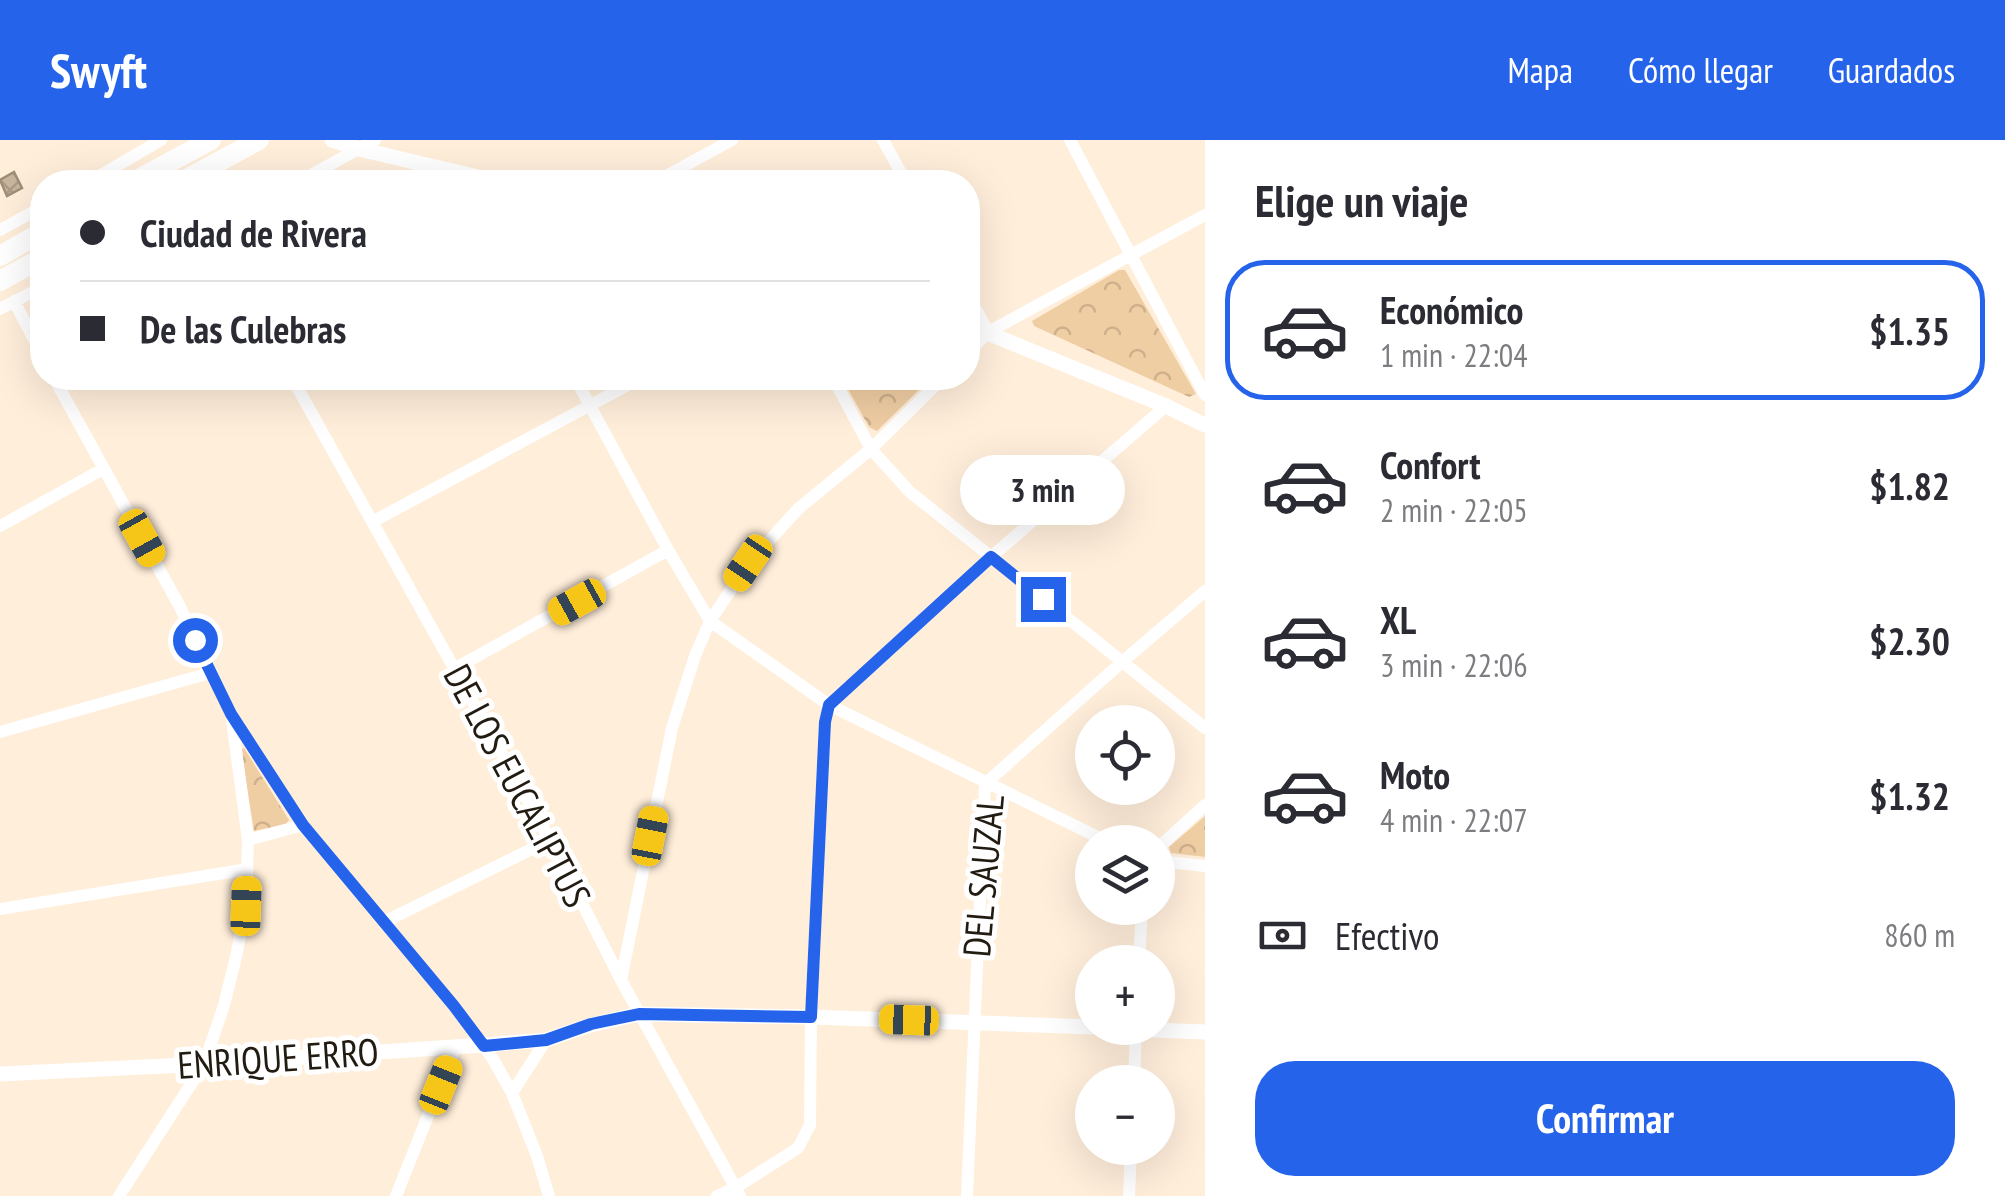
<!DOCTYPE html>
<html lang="es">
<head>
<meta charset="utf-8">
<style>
  body { margin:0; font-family:"PT Sans Narrow",sans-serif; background:#f2f2f3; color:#2b2b33; height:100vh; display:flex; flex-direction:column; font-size:38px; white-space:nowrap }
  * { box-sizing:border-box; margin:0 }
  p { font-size:32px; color:#7c7c81 }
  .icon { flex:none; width:55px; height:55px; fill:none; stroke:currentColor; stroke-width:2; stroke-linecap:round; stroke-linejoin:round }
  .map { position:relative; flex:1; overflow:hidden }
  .side { display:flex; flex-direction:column; background:#fff; width:800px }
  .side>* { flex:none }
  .hud { position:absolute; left:30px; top:30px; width:950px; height:220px; border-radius:40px; box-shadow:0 10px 40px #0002; display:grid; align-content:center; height:220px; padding:0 50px; background:#fff }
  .controls { position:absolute; left:1075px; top:565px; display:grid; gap:20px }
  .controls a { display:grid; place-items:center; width:100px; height:100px; border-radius:50%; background:#fff; box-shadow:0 10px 40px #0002; font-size:50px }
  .end { position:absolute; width:45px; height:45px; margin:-22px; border:12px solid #2563eb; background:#fff; box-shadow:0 0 0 5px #fff }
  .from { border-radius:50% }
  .bubble { position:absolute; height:70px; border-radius:35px; background:#fff; box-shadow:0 10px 40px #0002; font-size:32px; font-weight:800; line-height:70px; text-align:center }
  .car { position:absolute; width:30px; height:60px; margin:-30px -15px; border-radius:12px; box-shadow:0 0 8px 2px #0007; background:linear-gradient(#f5c518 24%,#345 0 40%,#f5c518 0 76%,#345 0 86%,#f5c518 0) }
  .hud b { display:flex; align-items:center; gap:35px; height:95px; font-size:38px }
  .hud b+b { border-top:2px solid #e1e1e2 }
  .hud i { width:25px; height:25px; background:#2b2b33 }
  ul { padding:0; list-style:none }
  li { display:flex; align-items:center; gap:30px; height:140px; margin:0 20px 15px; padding:0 30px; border:5px solid transparent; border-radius:40px }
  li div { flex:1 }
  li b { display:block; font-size:38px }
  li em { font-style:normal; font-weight:800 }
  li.selected { border-color:#2563eb }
  li>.icon { width:90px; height:90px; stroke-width:1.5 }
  h2 { padding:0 50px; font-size:45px; line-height:120px }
  .pay { display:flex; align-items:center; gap:25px; height:110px; padding:0 50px; font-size:38px }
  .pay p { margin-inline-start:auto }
  .action { display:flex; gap:20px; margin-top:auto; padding:20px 50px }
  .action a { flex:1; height:115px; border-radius:40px; background:#2563eb; color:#fff; font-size:40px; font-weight:800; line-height:115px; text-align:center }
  header { display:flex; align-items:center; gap:60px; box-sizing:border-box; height:140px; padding:0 50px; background:#2563eb; color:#fff }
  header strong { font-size:48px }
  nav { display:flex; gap:55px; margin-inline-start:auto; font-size:35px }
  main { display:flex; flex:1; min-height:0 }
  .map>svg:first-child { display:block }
  .forest { fill:url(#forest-crowns) }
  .building { fill:url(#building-cross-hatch); stroke:#a08d76; stroke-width:2.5 }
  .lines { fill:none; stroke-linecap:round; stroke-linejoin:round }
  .minor { stroke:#fff; stroke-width:12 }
  .tertiary { stroke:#fff; stroke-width:15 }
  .primary { stroke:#fff; stroke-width:20 }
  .route { stroke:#2563eb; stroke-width:12 }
  .labels { text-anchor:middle; stroke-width:10; stroke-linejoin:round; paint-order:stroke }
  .street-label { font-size:38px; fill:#221b12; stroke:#fff }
</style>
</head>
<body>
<header>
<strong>Swyft</strong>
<nav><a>Mapa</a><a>Cómo llegar</a><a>Guardados</a></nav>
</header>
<main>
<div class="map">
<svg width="1205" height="1056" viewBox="0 0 1205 1056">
  <defs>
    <pattern id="forest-crowns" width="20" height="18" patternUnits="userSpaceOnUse" patternTransform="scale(2.5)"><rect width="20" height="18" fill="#f0cea4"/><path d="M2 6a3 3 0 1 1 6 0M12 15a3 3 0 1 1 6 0" fill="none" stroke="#ceb08c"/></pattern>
    <pattern id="building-cross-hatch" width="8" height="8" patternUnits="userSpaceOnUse" patternTransform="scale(2.5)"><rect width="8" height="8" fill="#c8b59d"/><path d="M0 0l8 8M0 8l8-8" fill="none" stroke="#ac9b86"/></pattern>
  </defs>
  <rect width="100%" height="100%" fill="#ffeeda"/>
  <!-- forest -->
  <path class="forest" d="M 1119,130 L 1125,130 L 1196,254 L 1189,257 L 1034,186 L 1032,181 Z
    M 842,238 L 931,238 L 877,291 L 869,287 Z
    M 244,608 L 289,680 L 286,684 L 254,691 L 241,610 Z
    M 1205,676 L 1205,717 L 1171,713 L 1169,707 Z"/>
  <!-- building -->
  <path class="building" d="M 14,32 L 22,48 L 7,56 L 0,40 Z"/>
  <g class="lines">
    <!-- minor -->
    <path class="minor" d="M 883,0 L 906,42
      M 1070,0 L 1205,255
      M 89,42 L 161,0
      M 298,42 L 375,0
      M 655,42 L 732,0
      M 0,90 L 42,67
      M 968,154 L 988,192
      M 14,161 L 42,215
      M 0,169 L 42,147
      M 968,213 L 988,192 L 1205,75
      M 54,238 L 180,467 L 231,574 L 303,685 L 454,866 L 493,919 L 512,953 L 537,1016 L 549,1056
      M 292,238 L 550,700 L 621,840 L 740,1056
      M 575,238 L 668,410 L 710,481 L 829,565 L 1108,702
      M 833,238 L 871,309 L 910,352 L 1205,588
      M 372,382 L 641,238
      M 0,386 L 103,329
      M 454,529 L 668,410
      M 0,592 L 210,533
      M 248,700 L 303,685
      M 1158,708 L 1205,665
      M 1158,721 L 1205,726
      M 0,769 L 248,729
      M 384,782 L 550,700
      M 1139,822 L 1142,768
      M 621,840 L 672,588 L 695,516 L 710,481 L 749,423 L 798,369 L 871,309 L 943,238
      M 1134,942 L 1136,888
      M 512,953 L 546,900
      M 119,1056 L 204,924 L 224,865 L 236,817 L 246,766 L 248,700 L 232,580
      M 396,1056 L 455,908
      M 717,1056 L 735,1048 L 798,1008 L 810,985 L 811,877 L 825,582 L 829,565 L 991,417 L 1166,266
      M 967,1056 L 985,644 L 1122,522 L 1205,451
      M 1129,1056 L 1131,1008"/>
    <!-- tertiary -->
    <path class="tertiary" d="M 332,0 L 359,9 L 499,42
      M 968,185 L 1166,266 L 1205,285
      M 1102,888 L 1205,892
      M 0,934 L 204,924 L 483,905 L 546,900 L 591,885 L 639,874 L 811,877 L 1092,887"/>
    <!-- primary -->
    <path class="primary" d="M 133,42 L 211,0
      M 181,42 L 259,0
      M 0,116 L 42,92
      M 0,141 L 42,118"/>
  </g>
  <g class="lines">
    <!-- route -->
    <path class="route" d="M 195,500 L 231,574 L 303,685 L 454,866 L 484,906 L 546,900 L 591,884 L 639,874 L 811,877 L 825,582 L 829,565 L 991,417 L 1043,459"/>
  </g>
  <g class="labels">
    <!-- street labels -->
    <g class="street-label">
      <text transform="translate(517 646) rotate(62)" y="13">DE LOS EUCALIPTUS</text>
      <text transform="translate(984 736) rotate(-85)" y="13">DEL SAUZAL</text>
      <text transform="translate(278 919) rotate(-4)" y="13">ENRIQUE ERRO</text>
    </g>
  </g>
</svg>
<div class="controls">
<a><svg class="icon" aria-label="locate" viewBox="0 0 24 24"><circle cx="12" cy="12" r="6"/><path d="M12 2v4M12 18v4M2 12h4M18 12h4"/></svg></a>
<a><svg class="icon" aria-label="layers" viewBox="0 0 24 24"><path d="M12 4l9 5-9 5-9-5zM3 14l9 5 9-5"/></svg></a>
<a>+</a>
<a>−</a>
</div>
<i class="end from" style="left:195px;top:500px"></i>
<i class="end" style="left:1043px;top:459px"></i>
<div class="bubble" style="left:960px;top:315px;width:165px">3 min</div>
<i class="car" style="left:142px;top:398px;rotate:151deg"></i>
<i class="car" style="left:748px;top:423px;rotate:214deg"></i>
<i class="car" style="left:577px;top:462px;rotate:241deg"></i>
<i class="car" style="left:650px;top:696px;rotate:11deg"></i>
<i class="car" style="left:246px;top:766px;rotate:2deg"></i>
<i class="car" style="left:909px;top:880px;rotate:272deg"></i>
<i class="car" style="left:441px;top:945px;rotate:22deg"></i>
<div class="hud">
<b><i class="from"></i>Ciudad de Rivera</b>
<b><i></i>De las Culebras</b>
</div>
</div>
<section class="side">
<h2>Elige un viaje</h2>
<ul>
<li class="selected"><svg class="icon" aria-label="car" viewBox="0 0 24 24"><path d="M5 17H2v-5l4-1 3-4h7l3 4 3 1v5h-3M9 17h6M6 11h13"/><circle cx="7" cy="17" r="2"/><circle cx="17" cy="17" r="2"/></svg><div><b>Económico</b><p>1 min · 22:04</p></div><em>$1.35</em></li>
<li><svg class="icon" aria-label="car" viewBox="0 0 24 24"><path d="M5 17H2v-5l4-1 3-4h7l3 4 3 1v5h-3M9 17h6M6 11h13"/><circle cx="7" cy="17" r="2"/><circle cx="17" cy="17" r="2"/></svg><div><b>Confort</b><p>2 min · 22:05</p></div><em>$1.82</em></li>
<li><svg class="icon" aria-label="car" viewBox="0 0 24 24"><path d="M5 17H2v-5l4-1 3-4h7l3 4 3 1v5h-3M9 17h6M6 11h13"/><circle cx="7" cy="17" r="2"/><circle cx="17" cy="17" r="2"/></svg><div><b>XL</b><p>3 min · 22:06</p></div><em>$2.30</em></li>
<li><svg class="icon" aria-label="car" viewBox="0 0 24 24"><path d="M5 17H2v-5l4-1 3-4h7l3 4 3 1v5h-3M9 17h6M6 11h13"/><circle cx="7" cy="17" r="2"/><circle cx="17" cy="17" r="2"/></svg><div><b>Moto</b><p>4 min · 22:07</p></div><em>$1.32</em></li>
</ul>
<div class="pay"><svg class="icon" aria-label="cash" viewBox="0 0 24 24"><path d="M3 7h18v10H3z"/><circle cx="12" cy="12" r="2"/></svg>Efectivo<p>860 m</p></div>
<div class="action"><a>Confirmar</a></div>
</section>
</main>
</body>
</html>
